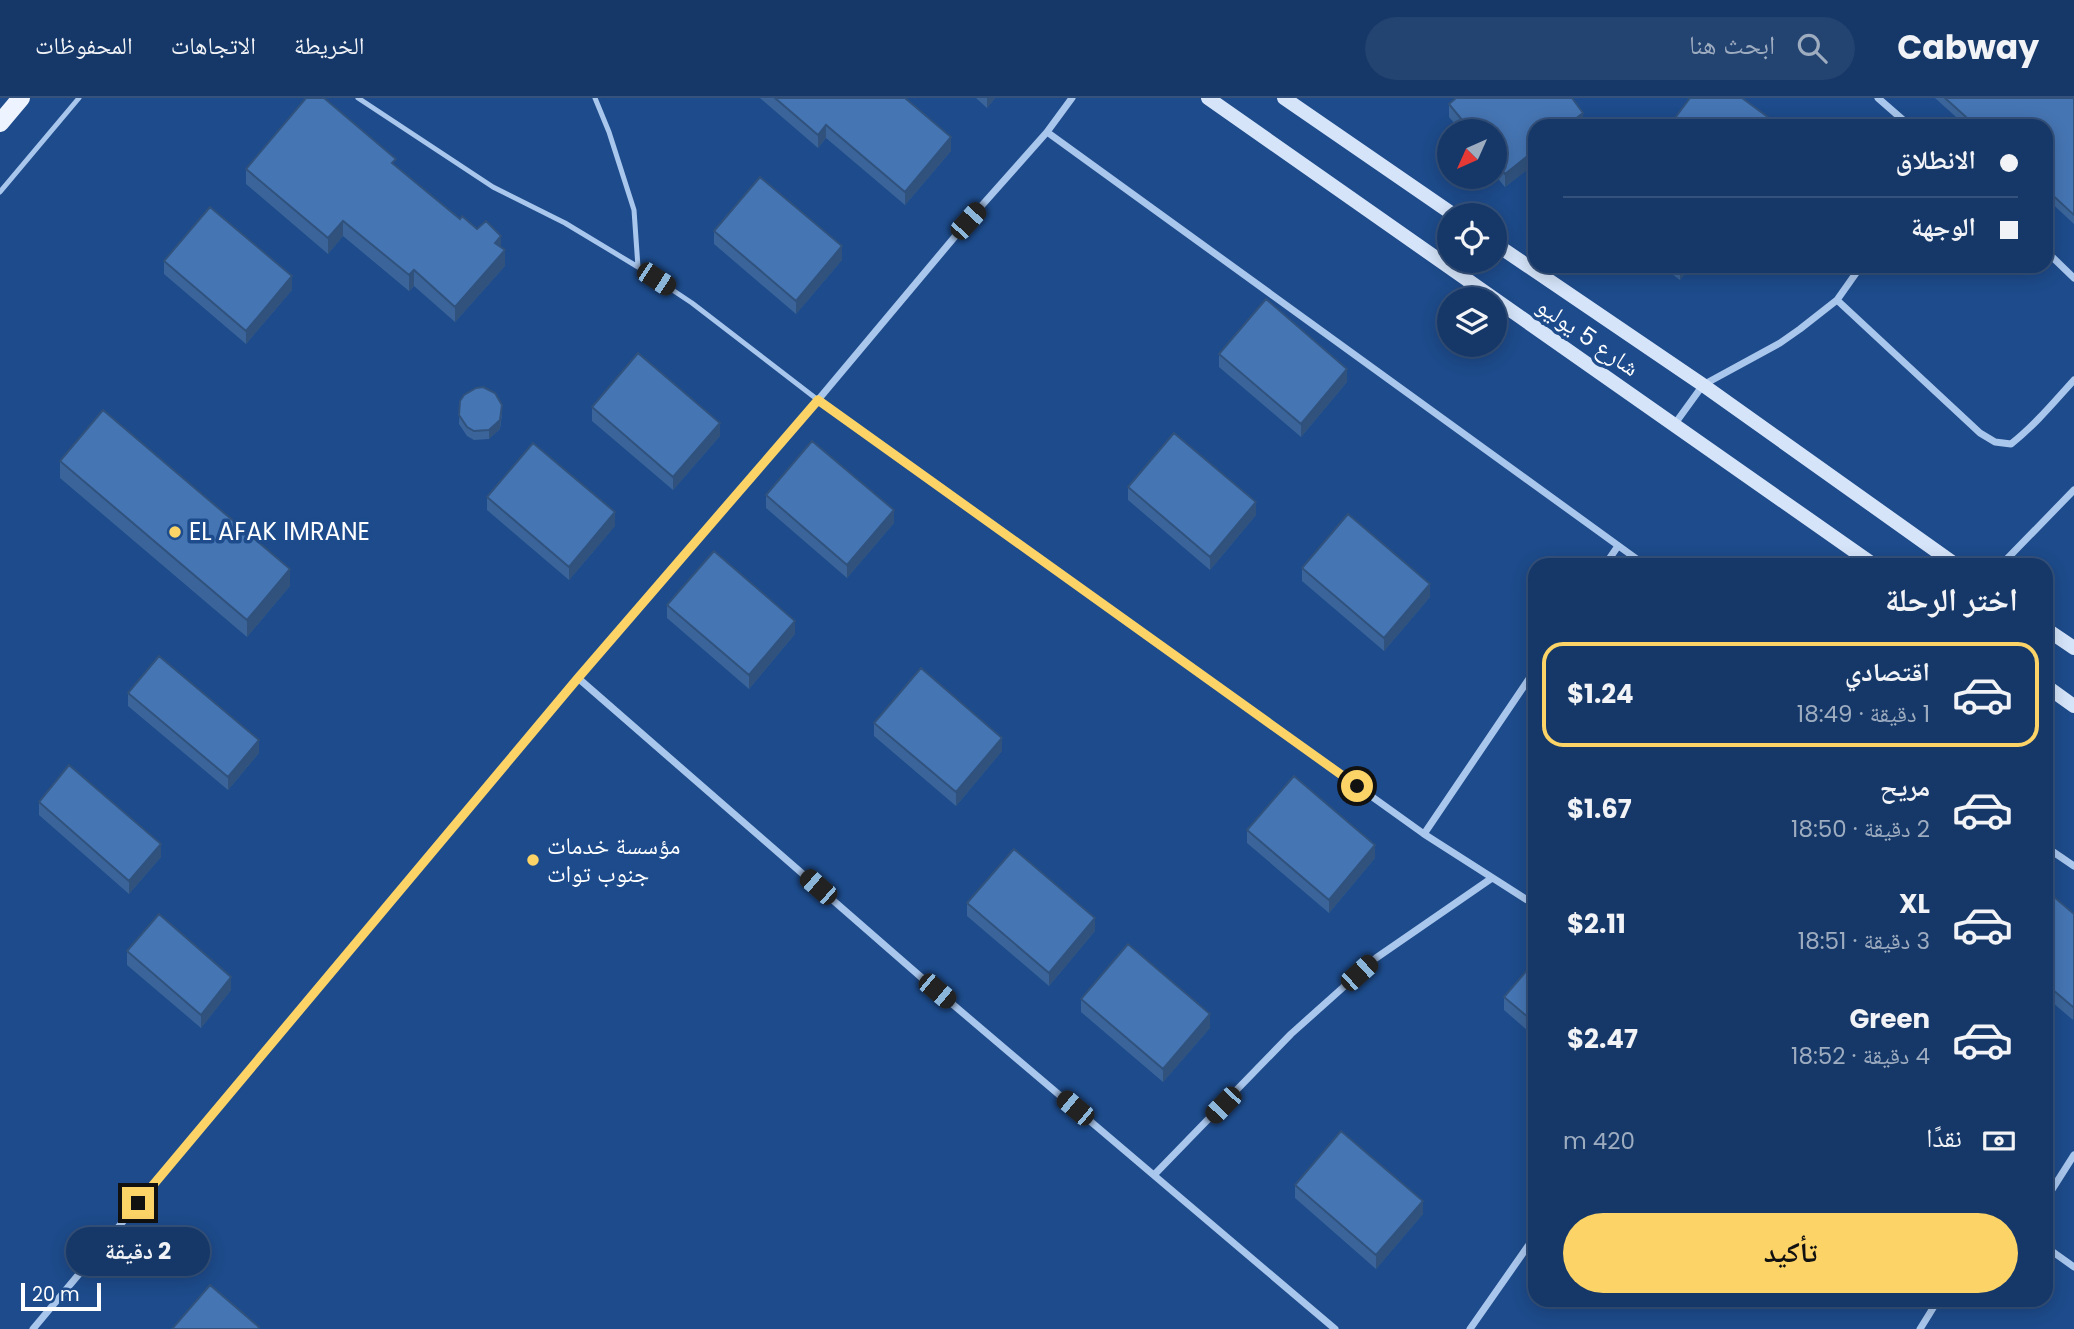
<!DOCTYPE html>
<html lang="ar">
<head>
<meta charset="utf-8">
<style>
  body { margin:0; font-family:Poppins,"Noto Naskh Arabic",sans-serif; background:#234371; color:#f1f3f6; direction:rtl; height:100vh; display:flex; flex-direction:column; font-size:26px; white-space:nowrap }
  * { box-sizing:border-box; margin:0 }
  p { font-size:23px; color:#9eacc0 }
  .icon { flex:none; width:38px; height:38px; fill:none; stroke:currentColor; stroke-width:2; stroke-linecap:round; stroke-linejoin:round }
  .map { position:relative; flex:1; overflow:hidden; direction:ltr }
  .panel { position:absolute; left:1528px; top:460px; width:525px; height:749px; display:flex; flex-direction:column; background:#163868; border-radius:21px; box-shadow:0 4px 18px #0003,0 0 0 2px #35527c; direction:rtl }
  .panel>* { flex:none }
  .guide { position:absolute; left:1528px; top:21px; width:525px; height:154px; border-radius:21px; box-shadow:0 4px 18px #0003,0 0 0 2px #35527c; direction:rtl; display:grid; align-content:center; height:154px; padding:0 35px; background:#163868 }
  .needle { width:46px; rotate:225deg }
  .buttons { position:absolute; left:1437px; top:21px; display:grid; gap:14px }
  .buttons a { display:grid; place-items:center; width:70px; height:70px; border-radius:50%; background:#163868; box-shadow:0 4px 18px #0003,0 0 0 2px #35527c; font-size:35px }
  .scale { position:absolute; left:21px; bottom:18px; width:80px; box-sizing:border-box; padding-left:7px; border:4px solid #fff; border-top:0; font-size:19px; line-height:24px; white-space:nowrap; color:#fff; -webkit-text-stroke:5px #1d4b8b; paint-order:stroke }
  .end { position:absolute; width:32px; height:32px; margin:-16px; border:9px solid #fcd367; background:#111; box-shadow:0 0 0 4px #111 }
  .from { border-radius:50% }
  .bubble { position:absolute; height:49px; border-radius:24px; background:#163868; box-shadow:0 4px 18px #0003,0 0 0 2px #35527c; font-size:23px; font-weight:700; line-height:49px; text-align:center; direction:rtl }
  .car { position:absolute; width:21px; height:42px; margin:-21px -10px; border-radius:9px; box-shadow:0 0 5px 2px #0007; background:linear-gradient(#222 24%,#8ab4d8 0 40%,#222 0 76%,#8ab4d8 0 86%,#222 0) }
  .guide b { display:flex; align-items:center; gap:24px; height:66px; font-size:26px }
  .guide b+b { border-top:2px solid #35527c }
  .guide i { width:18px; height:18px; background:#f1f3f6 }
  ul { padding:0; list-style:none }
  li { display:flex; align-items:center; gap:21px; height:105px; margin:0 14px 10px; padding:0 21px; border:4px solid transparent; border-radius:21px }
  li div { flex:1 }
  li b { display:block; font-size:26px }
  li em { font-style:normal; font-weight:700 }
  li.active { border-color:#fcd367 }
  li>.icon { width:63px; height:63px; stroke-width:1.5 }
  h2 { padding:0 35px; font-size:32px; line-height:84px }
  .pay { display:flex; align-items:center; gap:18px; height:77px; padding:0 35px; font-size:26px }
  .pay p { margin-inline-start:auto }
  .primary-button { display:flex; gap:14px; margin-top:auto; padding:14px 35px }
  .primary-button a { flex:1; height:80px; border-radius:42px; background:#fcd367; color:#111; font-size:28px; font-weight:700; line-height:80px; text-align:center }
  header { display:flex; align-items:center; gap:42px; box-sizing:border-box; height:98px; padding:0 35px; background:#163868; border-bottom:2px solid #35527c }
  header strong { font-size:33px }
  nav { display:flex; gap:38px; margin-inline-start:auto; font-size:24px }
  .search { width:490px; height:63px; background:#234371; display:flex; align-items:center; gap:18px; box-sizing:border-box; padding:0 24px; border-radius:38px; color:#9eacc0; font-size:26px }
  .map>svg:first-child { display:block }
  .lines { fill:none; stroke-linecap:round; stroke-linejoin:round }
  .lane { stroke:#a9c6ec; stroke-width:5 }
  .street { stroke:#a9c6ec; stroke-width:7 }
  .secondary { stroke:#d5e4f9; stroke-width:14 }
  .primary { stroke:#eef4ff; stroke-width:18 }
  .wall { fill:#3b659a }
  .shaded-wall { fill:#30527d }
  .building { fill:#4575b3; stroke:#30527d; stroke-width:2 }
  .route { stroke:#fcd367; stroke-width:9 }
  .poi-dot { fill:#fcd367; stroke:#1d4b8b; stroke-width:2.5 }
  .labels { text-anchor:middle; stroke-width:7; stroke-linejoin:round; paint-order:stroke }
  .street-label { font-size:24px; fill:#fff; stroke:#1d4b8b }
  .poi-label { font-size:24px; fill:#fff; stroke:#1d4b8b; text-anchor:start }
</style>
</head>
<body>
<header>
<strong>Cabway</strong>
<div class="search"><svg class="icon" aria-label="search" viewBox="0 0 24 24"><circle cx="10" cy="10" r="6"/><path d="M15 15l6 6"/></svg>ابحث هنا</div>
<nav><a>الخريطة</a><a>الاتجاهات</a><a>المحفوظات</a></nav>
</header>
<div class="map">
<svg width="2074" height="1231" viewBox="0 0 2074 1231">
  <rect width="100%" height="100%" fill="#1d4b8b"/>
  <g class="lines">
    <!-- lane -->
    <path class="lane" d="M 358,0 L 493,89 L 565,125 L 638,169 L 692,205 L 818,302
      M 595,0 L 609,34 L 634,112 L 638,169
      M 0,94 L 79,0"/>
    <!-- street -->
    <path class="street" d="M 1878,0 L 1910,28
      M 1047,34 L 1645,467
      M 2046,153 L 2074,180
      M 1837,202 L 1980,335 L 1995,344 L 2011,346 C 2035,327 2054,304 2074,282
      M 818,302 L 1424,736 L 1535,807
      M 1674,327 L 1703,287 L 1780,245 L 1800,231 L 1837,202 L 1861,168
      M 1605,467 L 1618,448
      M 2001,467 L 2074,392
      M 578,580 L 937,893 L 1335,1231
      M 1424,736 L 1535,572
      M 2046,749 L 2074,768
      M 1154,1077 L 1291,936 L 1376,860 L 1492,780
      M 2046,1101 L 2074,1057
      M 2046,1149 L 2074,1169
      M 33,1231 L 578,580 L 818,302 L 968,123 L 1047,34 L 1072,0
      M 1470,1231 L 1535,1138
      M 1920,1231 L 1938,1202"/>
    <!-- secondary -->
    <path class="secondary" d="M 1208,0 L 1874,467
      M 1284,0 L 1454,117
      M 1494,145 L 1703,287 L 1956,467
      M 2046,531 L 2074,550
      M 2046,588 L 2074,608"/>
    <!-- primary -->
    <path class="primary" d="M 0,25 L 21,0"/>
  </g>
  <!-- wall -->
  <path class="wall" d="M 760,0 L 905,0 L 951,53 L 905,107 L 826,40 L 818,50 Z
    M 976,0 L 995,0 L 987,10 Z
    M 1935,0 L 2074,0 L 2074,126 L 2046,100 L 2046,28 L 1966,28 Z
    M 1449,6 L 1583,28 L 1505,89 L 1494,76 L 1494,33 L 1461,33 L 1449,19 Z
    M 396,68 L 460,121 L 501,149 L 505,168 L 455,224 L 414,188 L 409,193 L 343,138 L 328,156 L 246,86 L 246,71 Z
    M 714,133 L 842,162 L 796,216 L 714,146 Z
    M 164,163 L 292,192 L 246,246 L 164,176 Z
    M 1661,168 L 1691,168 L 1680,182 Z
    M 1219,256 L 1347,284 L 1301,339 L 1219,269 Z
    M 460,303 L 502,316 L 500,331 L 489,341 L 474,342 L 467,338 L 459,326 Z
    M 592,309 L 720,338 L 673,392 L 592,323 Z
    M 60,363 L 290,488 L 247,539 L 60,380 Z
    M 1128,389 L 1256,417 L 1210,472 L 1128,402 Z
    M 766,397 L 894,425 L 847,480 L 766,410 Z
    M 487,399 L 615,428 L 569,482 L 487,412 Z
    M 1302,470 L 1430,499 L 1384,553 L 1302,483 Z
    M 667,507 L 795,536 L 749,591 L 667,520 Z
    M 128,595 L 259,655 L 228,692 L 128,608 Z
    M 874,625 L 1002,653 L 956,708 L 874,638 Z
    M 39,704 L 161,759 L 129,796 L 39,717 Z
    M 1247,732 L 1375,760 L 1329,815 L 1247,745 Z
    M 2046,792 L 2074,816 L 2073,922 L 2046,899 Z
    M 967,805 L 1095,833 L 1049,888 L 967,818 Z
    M 127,853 L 231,892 L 201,930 L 127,867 Z
    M 1535,863 L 1535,939 L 1504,912 L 1504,899 Z
    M 1081,901 L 1210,930 L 1163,984 L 1081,914 Z
    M 1295,1087 L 1423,1116 L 1376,1171 L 1295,1100 Z"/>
  <!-- shaded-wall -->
  <path class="shaded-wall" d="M 987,0 L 995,0 L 987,10 Z
    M 1583,15 L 1583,28 L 1566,28 Z
    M 826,27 L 826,40 L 818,50 L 818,37 Z
    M 951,39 L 951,53 L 905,107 L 905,94 Z
    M 1535,52 L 1535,66 L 1505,89 L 1505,76 Z
    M 343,123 L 343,138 L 328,156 L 328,140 Z
    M 501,138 L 501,153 L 495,145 Z
    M 842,148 L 842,162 L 796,216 L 796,203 Z
    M 505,152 L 505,168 L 455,224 L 455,209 Z
    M 1680,168 L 1691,168 L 1680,182 Z
    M 414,172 L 414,188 L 409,193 L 409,177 Z
    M 292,178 L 292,192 L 246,246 L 246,233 Z
    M 1347,271 L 1347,284 L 1301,339 L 1301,326 Z
    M 502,307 L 500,331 L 489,341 L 489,332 Z
    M 720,325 L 720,338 L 673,392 L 673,379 Z
    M 1256,404 L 1256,417 L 1210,472 L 1210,459 Z
    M 894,412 L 894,425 L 847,480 L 847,467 Z
    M 615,414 L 615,428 L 569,482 L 569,469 Z
    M 290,471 L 290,488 L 247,539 L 247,522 Z
    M 1430,486 L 1430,499 L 1384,553 L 1384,540 Z
    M 795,523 L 795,536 L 749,591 L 749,577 Z
    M 1002,640 L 1002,653 L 956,708 L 956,694 Z
    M 259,642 L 259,655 L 228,692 L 228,679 Z
    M 161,746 L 161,759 L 129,796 L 129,783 Z
    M 1375,747 L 1375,760 L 1329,815 L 1329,802 Z
    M 1095,820 L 1095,833 L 1049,888 L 1049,875 Z
    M 231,879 L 231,892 L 201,930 L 201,917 Z
    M 2074,907 L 2074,920 L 2073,922 L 2073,909 Z
    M 1210,916 L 1210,930 L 1163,984 L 1163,971 Z
    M 1423,1103 L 1423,1116 L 1376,1171 L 1376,1157 Z"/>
  <!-- building -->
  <path class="building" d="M 306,0 L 324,0 L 396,61 L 392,65 L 460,121 L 462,118 L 477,131 L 486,123 L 501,138 L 495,145 L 505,152 L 455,209 L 414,172 L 409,177 L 343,123 L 328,140 L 246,71 Z
    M 775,0 L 905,0 L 951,39 L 905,94 L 826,27 L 818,37 Z
    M 1456,0 L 1572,0 L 1583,15 L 1566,28 L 1535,28 L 1535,52 L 1505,76 L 1494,63 L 1494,33 L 1471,33 L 1449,6 Z
    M 1690,0 L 1742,0 L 1780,28 L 1669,28 Z
    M 1945,0 L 2074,0 L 2074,117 L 2046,91 L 2046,28 L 1976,28 Z
    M 760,79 L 842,148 L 796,203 L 714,133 Z
    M 210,109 L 292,178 L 246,233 L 164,163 Z
    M 1266,201 L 1347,271 L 1301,326 L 1219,256 Z
    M 638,255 L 720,325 L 673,379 L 592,309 Z
    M 483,289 L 495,295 L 502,307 L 500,322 L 489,332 L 474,333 L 467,329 L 459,317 L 460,303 L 464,297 L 476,290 Z
    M 103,312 L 290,471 L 247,522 L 60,363 Z
    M 1174,335 L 1256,404 L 1210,459 L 1128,389 Z
    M 812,343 L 894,412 L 847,467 L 766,397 Z
    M 533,345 L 615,414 L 569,469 L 487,399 Z
    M 1348,416 L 1430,486 L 1384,540 L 1302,470 Z
    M 714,453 L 795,523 L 749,577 L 667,507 Z
    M 159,558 L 259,642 L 228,679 L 128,595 Z
    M 921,570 L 1002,640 L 956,694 L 874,625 Z
    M 69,667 L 161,746 L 129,783 L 39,704 Z
    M 1294,678 L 1375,747 L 1329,802 L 1247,732 Z
    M 1014,751 L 1095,820 L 1049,875 L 967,805 Z
    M 2046,792 L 2074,816 L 2074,907 L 2073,909 L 2046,886 Z
    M 159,816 L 231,879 L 201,917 L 127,853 Z
    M 1128,846 L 1210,916 L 1163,971 L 1081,901 Z
    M 1535,863 L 1535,925 L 1504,899 Z
    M 1341,1033 L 1423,1103 L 1376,1157 L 1295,1087 Z
    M 210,1187 L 259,1229 L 258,1231 L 172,1231 Z"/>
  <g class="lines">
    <!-- route -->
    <path class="route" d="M 138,1105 L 578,580 L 818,302 L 1357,688"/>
  </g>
  <!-- markers -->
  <g class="poi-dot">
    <circle cx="175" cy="434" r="7"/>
    <circle cx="533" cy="762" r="7"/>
  </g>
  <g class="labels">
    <!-- street labels -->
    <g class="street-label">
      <text transform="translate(1588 239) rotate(35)" y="8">شارع 5 يوليو</text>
    </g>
    <!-- poi labels -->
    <g class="poi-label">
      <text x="189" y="442">EL AFAK IMRANE</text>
      <text x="547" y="756">مؤسسة خدمات<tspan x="547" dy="28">جنوب توات</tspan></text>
    </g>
  </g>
</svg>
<div class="buttons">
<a><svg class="needle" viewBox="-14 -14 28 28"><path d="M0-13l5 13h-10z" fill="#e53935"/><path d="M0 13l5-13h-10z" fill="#9eacc0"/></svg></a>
<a><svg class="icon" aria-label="locate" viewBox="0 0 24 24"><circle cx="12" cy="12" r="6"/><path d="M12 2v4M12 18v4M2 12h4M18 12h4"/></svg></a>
<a><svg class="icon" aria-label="layers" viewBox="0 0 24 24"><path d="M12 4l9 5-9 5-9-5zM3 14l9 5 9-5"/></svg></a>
</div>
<div class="scale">20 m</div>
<i class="end from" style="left:1357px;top:688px"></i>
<i class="end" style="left:138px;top:1105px"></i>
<div class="bubble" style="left:66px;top:1129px;width:144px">2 دقيقة</div>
<i class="car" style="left:968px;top:123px;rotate:42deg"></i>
<i class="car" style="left:656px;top:181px;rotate:123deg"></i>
<i class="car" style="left:818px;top:789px;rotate:311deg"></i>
<i class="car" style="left:1359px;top:875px;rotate:48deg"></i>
<i class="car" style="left:937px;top:893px;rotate:130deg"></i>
<i class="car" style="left:1223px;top:1007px;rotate:224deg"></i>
<i class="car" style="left:1075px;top:1010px;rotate:310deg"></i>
<div class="guide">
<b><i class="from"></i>الانطلاق</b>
<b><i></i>الوجهة</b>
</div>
<section class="panel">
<h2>اختر الرحلة</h2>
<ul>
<li class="active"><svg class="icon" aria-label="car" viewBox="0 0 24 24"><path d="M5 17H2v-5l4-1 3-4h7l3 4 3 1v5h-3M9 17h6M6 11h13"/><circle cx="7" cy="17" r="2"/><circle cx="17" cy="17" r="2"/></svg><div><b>اقتصادي</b><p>1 دقيقة · 18:49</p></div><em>$1.24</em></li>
<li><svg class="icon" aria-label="car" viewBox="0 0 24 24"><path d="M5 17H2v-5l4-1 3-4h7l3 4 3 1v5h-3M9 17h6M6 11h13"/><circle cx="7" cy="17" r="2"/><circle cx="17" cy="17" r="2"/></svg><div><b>مريح</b><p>2 دقيقة · 18:50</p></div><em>$1.67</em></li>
<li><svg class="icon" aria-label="car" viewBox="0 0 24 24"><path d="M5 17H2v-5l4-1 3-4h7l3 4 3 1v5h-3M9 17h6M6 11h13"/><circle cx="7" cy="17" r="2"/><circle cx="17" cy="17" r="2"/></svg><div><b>XL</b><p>3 دقيقة · 18:51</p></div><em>$2.11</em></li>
<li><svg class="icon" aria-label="car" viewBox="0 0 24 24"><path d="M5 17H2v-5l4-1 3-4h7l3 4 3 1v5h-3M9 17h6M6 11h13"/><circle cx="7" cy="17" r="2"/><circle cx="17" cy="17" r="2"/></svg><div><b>Green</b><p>4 دقيقة · 18:52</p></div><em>$2.47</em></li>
</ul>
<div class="pay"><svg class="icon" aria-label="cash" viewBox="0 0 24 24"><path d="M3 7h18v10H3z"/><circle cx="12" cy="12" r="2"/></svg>نقدًا<p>420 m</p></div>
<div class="primary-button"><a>تأكيد</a></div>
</section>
</div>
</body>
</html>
